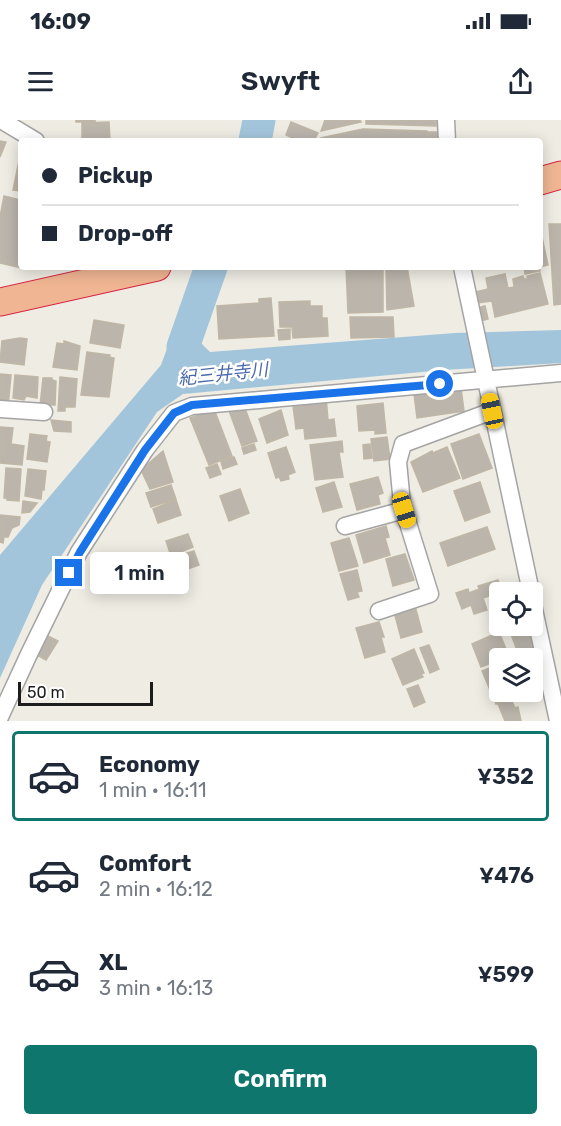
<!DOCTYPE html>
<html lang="en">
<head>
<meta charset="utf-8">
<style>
  body { margin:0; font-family:Rubik,"Noto Sans JP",sans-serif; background:#f6f6f7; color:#1f2937; height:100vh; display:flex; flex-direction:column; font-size:22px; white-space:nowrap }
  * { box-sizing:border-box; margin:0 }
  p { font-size:20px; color:#747a83 }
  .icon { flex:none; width:33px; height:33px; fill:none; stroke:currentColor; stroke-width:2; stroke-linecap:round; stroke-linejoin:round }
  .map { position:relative; height:601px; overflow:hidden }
  .panel { display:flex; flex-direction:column; background:#fff; flex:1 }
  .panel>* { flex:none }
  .hud { position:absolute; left:18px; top:18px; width:525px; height:132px; border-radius:6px; box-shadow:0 3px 15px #0003; display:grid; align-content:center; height:132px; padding:0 24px; background:#fff }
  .fabs { position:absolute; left:489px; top:462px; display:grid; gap:12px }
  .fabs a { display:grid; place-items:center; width:54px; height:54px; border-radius:6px; background:#fff; box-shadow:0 3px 15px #0003; font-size:30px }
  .scale { position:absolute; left:18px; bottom:15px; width:135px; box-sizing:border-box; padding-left:6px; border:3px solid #1d1d1d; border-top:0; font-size:16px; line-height:21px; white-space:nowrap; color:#1d1d1d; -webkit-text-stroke:4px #fff; paint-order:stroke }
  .end { position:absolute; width:27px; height:27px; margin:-14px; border:8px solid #1a73e8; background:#fff; box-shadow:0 0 0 3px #fff }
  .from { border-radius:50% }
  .bubble { position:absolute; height:42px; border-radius:6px; background:#fff; box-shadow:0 3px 15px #0003; font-size:20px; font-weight:600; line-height:42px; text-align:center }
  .car { position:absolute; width:18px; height:36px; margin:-18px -9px; border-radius:8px; box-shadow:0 0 4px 2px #0007; background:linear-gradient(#f5c518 24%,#345 0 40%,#f5c518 0 76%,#345 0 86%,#f5c518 0) }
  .hud b { display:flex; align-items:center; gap:21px; height:57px; font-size:22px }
  .hud b+b { border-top:2px solid #e0e1e3 }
  .hud i { width:15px; height:15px; background:#1f2937 }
  ul { padding:10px 0 0; list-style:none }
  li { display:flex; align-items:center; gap:18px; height:90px; margin:0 12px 9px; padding:0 12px; border:3px solid transparent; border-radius:6px }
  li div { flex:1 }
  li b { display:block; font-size:22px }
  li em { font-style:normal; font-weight:600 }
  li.selected { border-color:#0f766e }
  li>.icon { width:54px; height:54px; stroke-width:1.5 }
  .action { display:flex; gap:12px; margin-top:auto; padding:12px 24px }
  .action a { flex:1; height:69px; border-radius:6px; background:#0f766e; color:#fff; font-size:24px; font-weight:600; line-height:69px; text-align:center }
  .status { display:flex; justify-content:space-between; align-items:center; height:42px; padding:0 30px; background:#fff; direction:ltr }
  .status svg { height:16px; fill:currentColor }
  header { display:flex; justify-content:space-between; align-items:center; height:78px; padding:0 24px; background:#fff; font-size:27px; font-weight:600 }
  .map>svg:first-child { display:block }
  .water { fill:#a3c5dc }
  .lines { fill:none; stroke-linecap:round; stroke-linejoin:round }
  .river { stroke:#a3c5dc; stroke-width:33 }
  .building { fill:#bbb5ac; stroke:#c0b6a5; stroke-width:1.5 }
  .minor-casing { stroke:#a4a4a4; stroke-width:19 }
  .trunk-casing { stroke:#d72542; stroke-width:29 }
  .minor { stroke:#fff; stroke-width:16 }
  .trunk { stroke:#f0b693; stroke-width:27 }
  .route { stroke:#1a73e8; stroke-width:8 }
  .labels { text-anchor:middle; stroke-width:5; stroke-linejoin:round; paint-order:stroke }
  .water-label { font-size:18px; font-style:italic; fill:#4a69ac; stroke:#fff }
</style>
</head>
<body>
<div class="status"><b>16:09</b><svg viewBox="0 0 49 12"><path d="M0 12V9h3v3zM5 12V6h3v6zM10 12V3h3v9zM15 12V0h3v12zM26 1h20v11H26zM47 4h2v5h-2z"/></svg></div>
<header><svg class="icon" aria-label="menu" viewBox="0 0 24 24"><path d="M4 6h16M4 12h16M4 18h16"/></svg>Swyft<svg class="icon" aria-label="share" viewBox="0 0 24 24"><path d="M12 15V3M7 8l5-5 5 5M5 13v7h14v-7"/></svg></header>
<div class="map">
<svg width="561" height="601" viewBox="0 0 561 601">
  <rect width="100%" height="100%" fill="#eeece3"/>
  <!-- water -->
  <path class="water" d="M 183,185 L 209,187 L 200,222 L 210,232 L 455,213 L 561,210 L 561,243 L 444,250 L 183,274 L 157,292 L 42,465 L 0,558 L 0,435 L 161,245 Z"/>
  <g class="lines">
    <!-- river -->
    <path class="river" d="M 255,21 L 259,0
      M 183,227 L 211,147"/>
  </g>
  <!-- building -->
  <path class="building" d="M 76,0 L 95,0 L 95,2 L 76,2 Z
    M 325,0 L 360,0 L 361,2 L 321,11 Z
    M 366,0 L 436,0 L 436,6 L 366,4 Z
    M 109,2 L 110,21 L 82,21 L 82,3 Z
    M 291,2 L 318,13 L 314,21 L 298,21 L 286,15 Z
    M 363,9 L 427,11 L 427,21 L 320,21 L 321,18 Z
    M 428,12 L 441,12 L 441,21 L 428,21 Z
    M 0,21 L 6,22 L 0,37 Z
    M 21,31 L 21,71 L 13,70 Z
    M 4,76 L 21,80 L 22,148 L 0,143 L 0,97 Z
    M 549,104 L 561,104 L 561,184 L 554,185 Z
    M 540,108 L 548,145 L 540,147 L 540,151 L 525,154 L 524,147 L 540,147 Z
    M 346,147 L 383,147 L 383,192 L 348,193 Z
    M 407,147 L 414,186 L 387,190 L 386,150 Z
    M 540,153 L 548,184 L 495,197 L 492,181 L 477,183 L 475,172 L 488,169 L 486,158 L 505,154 L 508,168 L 514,167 L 513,159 L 523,156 L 524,159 L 527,159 L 527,156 Z
    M 271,178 L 274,216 L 219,219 L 217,186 L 259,183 L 259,179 Z
    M 310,181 L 310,186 L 322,186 L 322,198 L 327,198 L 328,216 L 293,218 L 292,207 L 280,207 L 279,182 Z
    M 485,186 L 488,199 L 480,201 L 477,188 Z
    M 350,197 L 393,197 L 394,217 L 351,218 Z
    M 94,200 L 124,205 L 120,228 L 90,223 Z
    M 290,209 L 290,219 L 279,220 L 278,210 Z
    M 20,218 L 27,219 L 24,245 L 0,242 L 2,221 Z
    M 64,221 L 80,226 L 77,250 L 53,247 L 57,223 L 64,224 Z
    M 87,232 L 110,235 L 109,237 L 114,238 L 109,277 L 81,275 Z
    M 0,254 L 11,255 L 8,287 L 0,287 Z
    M 15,255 L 38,257 L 37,278 L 26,276 L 24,280 L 13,278 Z
    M 60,257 L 77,259 L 75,287 L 65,287 L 65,291 L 58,291 Z
    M 43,258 L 52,258 L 52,260 L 56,261 L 55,285 L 49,285 L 49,290 L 40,286 Z
    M 461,268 L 464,291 L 417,298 L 414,274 Z
    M 326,276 L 328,300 L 334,299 L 336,316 L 305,319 L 304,308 L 296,309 L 293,286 L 313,284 L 313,277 Z
    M 243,283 L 257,321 L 242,326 L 228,288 Z
    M 383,283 L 386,313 L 375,314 L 375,310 L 359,311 L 357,286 Z
    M 214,289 L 232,336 L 209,345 L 190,298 Z
    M 281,290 L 288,315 L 267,323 L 259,299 Z
    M 51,300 L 71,302 L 71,312 L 54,311 Z
    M 0,307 L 13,308 L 11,324 L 24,326 L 22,345 L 0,343 Z
    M 30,314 L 47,316 L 46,321 L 50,322 L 47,342 L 27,339 Z
    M 479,314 L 492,348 L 463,359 L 451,324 Z
    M 387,317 L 390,339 L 374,341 L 371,319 Z
    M 342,321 L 343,332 L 339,332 L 343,357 L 315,360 L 310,325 Z
    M 254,324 L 256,330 L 244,334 L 242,328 Z
    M 370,324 L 372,338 L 364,339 L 363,325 Z
    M 286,327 L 295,352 L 288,355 L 289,359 L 281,361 L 279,357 L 276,358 L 268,333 Z
    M 447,327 L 460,358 L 423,372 L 411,342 L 432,331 L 433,333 Z
    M 163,331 L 173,362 L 150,369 L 141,350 Z
    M 234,337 L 237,344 L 223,349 L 221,342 Z
    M 217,344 L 221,354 L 210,358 L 206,348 Z
    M 6,348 L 21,349 L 19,381 L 7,380 L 7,378 L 4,378 Z
    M 28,349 L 46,351 L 44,370 L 42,370 L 41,379 L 25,376 Z
    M 378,357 L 383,373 L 378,375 L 380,384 L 357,390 L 350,364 Z
    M 334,362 L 342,387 L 323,392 L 316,368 Z
    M 480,362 L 490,392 L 465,401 L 454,371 Z
    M 171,365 L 176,379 L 151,387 L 146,373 Z
    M 240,369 L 249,393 L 229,401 L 220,376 Z
    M 176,380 L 181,395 L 158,403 L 153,389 Z
    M 23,381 L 37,383 L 30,392 L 22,393 Z
    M 0,395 L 20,397 L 19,405 L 12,408 L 8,417 L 4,417 L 3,423 L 0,422 Z
    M 386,406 L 389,417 L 385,418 L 390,435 L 364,443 L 356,415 Z
    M 487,407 L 495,429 L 448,446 L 440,423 Z
    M 188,414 L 193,427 L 171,436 L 166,421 Z
    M 349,418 L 358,446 L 339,451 L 331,423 Z
    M 194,431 L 199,445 L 176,453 L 171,438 Z
    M 405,434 L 414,460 L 393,466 L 386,439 Z
    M 357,450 L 362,471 L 357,472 L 359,477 L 348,480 L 340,454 Z
    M 498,460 L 502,472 L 483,478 L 487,490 L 474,494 L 471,485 L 462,489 L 456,473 L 468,469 L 469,473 L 479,469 L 478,466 Z
    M 415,486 L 422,512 L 401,518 L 394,492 Z
    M 379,502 L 384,517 L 381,517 L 385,532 L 365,538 L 356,508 Z
    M 529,510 L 546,572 L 534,577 L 532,572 L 532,538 L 520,538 L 512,517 Z
    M 499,512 L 509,536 L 481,547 L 472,524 Z
    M 46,515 L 58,521 L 46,540 L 35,534 Z
    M 429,525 L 439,549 L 430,553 L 420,528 Z
    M 414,529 L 424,553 L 421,554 L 423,557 L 403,565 L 392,539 Z
    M 500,544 L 500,572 L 525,572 L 496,584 L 482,551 Z
    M 418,565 L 425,582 L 414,587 L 407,569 Z
    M 511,579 L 515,588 L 518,587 L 521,601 L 505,601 L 498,584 Z"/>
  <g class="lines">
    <defs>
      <path id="minor" d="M 1,0 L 36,21
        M 446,0 L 447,21
        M 462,147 L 531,472
        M 0,289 L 44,292
        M 345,406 L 404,390
        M 532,480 L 558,601
        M 379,491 L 430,474 L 402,384 L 398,342 L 403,324 L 492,291
        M 0,597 L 29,534 L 79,432 L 145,330 L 174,293 L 192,286 L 561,253"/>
      <path id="trunk" d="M 540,61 L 561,55
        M 0,182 L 157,147"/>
    </defs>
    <!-- minor casing -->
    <use href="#minor" class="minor-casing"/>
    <!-- trunk casing -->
    <use href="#trunk" class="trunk-casing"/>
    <!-- minor -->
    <use href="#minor" class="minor"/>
    <!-- trunk -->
    <use href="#trunk" class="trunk"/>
  </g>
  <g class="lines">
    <!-- route -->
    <path class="route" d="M 69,453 L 80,432 L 145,330 L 174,293 L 192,285 L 440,264"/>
  </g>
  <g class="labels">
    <!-- water labels -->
    <g class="water-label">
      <text transform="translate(223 254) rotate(-6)" y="6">紀三井寺川</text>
    </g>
  </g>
</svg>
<div class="fabs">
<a><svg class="icon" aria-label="locate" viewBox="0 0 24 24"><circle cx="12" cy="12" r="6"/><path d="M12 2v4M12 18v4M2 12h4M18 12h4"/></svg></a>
<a><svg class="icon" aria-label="layers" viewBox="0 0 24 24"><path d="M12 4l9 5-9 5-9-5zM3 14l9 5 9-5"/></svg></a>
</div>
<div class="scale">50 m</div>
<i class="end from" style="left:440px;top:264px"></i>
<i class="end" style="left:69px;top:453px"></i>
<div class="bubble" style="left:90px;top:432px;width:99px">1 min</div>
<i class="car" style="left:492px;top:291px;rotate:348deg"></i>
<i class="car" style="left:404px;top:390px;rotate:163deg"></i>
<div class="hud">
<b><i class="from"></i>Pickup</b>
<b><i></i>Drop-off</b>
</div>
</div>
<section class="panel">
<ul>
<li class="selected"><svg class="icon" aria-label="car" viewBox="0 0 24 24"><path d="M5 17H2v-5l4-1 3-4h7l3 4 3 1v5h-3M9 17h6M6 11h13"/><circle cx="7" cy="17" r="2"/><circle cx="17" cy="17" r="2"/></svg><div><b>Economy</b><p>1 min · 16:11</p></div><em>¥352</em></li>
<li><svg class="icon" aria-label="car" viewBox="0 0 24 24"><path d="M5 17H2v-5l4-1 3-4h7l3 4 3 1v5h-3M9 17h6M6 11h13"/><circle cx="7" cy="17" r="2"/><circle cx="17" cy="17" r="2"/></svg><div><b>Comfort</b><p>2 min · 16:12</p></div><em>¥476</em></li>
<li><svg class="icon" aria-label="car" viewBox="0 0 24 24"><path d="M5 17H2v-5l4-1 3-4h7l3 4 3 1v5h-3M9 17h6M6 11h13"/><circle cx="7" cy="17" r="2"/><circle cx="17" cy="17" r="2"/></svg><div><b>XL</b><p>3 min · 16:13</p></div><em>¥599</em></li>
</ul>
<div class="action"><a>Confirm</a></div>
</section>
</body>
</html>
